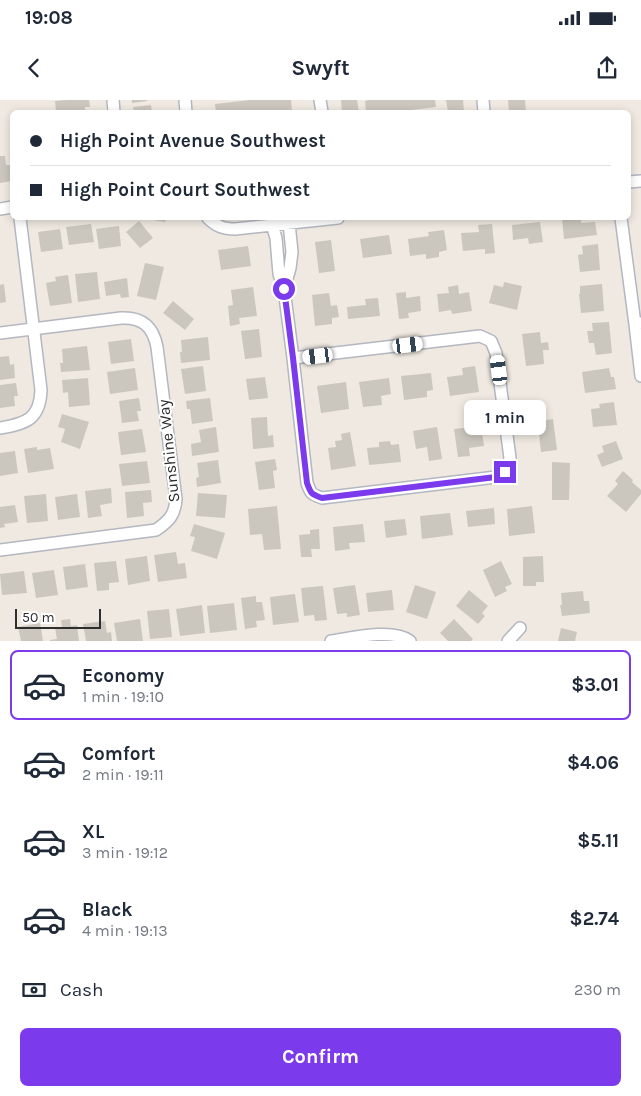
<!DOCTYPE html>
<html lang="en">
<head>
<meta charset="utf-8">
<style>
  body { margin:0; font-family:Karla,sans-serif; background:#f6f6f7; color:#1f2937; height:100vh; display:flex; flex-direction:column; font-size:19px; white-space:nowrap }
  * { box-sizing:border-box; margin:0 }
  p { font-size:16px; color:#747a83 }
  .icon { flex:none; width:28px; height:28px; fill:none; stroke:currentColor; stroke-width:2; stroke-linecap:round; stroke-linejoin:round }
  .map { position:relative; height:541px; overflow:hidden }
  .drawer { display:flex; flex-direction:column; background:#fff; flex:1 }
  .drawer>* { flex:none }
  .banner { position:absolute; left:10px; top:10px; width:621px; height:110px; border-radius:8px; box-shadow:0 2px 8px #0003; display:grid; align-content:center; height:110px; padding:0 20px; background:#fff }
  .scale { position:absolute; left:15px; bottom:12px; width:86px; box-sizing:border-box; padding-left:5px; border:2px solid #2e2e2e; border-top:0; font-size:14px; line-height:18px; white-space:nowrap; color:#2e2e2e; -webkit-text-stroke:4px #fff; paint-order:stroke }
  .end { position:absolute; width:22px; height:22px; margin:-11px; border:6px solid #7c3aed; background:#fff; box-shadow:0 0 0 2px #fff }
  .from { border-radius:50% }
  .bubble { position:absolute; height:35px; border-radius:8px; background:#fff; box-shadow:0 2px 8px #0003; font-size:16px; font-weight:700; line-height:35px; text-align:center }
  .car { position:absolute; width:15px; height:30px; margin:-15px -8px; border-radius:6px; box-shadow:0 0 4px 1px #0007; background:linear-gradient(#fff 24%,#345 0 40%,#fff 0 76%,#345 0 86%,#fff 0) }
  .banner b { display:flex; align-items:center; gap:18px; height:48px; font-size:19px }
  .banner b+b { border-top:1px solid #e0e1e3 }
  .banner i { width:12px; height:12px; background:#1f2937 }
  ul { padding:9px 0 0; list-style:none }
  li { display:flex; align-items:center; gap:15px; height:70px; margin:0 10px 8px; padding:0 10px; border:2px solid transparent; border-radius:8px }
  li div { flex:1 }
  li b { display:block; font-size:19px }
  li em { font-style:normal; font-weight:700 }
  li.active { border-color:#7c3aed }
  li>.icon { width:45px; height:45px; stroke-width:1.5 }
  .pay { display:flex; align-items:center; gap:12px; height:55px; padding:0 20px; font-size:19px }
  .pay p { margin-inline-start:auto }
  .action { display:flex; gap:10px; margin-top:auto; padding:10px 20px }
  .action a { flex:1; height:58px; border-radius:8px; background:#7c3aed; color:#fff; font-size:20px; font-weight:700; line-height:58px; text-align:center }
  .status { display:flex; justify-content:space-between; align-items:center; height:35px; padding:0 25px; background:#fff; direction:ltr }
  .status svg { height:14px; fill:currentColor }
  header { display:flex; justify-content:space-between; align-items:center; height:65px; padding:0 20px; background:#fff; font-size:22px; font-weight:700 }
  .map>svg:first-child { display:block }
  .building { fill:#cbc7bf }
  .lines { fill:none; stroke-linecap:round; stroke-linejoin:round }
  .minor-casing { stroke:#b4b7c1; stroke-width:14 }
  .minor { stroke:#fff; stroke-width:11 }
  .route { stroke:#7c3aed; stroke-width:6 }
  .labels { text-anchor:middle; stroke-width:4; stroke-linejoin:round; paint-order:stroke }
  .street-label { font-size:16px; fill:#2e2e2e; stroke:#fff }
</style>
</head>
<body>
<div class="status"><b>19:08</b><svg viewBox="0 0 49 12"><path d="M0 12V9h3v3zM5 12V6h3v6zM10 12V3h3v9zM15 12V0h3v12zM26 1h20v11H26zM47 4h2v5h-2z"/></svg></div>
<header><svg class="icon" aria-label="back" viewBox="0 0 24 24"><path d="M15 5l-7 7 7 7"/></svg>Swyft<svg class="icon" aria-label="share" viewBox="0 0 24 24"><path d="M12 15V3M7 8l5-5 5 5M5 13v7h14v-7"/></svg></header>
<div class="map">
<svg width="641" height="541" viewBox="0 0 641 541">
  <rect width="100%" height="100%" fill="#efe9e1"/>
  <!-- building -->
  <path class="building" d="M 67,0 L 89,0 L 90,7 L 85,7 L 85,12 L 56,12 L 55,1 Z
    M 132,0 L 147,0 L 147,1 L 132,3 Z
    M 250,0 L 291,0 L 292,12 L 216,12 L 215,4 Z
    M 341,0 L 357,0 L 359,12 L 342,12 Z
    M 369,0 L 435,0 L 436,7 L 395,12 L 366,12 L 365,1 Z
    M 446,0 L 463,0 L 464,12 L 448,12 Z
    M 508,0 L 525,0 L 526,12 L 509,12 Z
    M 151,5 L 152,12 L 134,12 L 133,7 Z
    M 0,56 L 5,56 L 6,65 L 10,65 L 12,81 L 0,83 Z
    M 149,118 L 166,118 L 165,122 L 148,119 Z
    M 562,118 L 581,118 L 581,123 L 595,122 L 597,135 L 564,139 Z
    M 139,121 L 153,138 L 140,148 L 126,132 Z
    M 540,122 L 543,142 L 529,144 L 528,138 L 513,140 L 512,125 Z
    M 91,124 L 94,142 L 69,145 L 66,127 Z
    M 492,124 L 495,153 L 485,154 L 485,149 L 463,151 L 461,133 L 479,132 L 478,125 Z
    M 119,126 L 121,146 L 99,149 L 96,129 Z
    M 60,129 L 63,149 L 41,152 L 38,132 Z
    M 444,130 L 447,150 L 439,152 L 439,157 L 426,159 L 426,154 L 410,156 L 408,139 L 429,136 L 428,132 Z
    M 389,135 L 392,154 L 363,158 L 360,139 Z
    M 331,140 L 335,171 L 319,173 L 315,142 Z
    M 598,144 L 600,170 L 580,172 L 578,155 L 583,154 L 582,146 Z
    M 248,146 L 251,166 L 221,170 L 218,150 Z
    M 145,163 L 164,167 L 156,200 L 137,196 Z
    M 97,172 L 100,199 L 78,202 L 75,174 Z
    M 68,175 L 72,203 L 50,206 L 46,183 L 56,181 L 55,177 Z
    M 127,178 L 129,197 L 121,198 L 120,194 L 106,196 L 104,182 Z
    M 504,182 L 522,186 L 517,210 L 489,203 L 494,185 L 503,187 Z
    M 4,184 L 6,202 L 0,203 L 0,185 Z
    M 602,184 L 604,211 L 581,213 L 579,194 L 580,194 L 580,186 Z
    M 458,185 L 459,194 L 469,192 L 472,211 L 452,214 L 451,210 L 439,212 L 437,194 L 449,193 L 448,187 Z
    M 253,187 L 257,216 L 239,218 L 240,224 L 230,226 L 228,206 L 233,205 L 231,190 Z
    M 406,192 L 406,198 L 420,196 L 421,211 L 408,213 L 409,218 L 399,219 L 396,193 Z
    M 329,193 L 331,206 L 337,205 L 339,217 L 332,218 L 332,224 L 315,226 L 312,195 Z
    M 378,198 L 380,216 L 348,219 L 347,207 L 366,205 L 365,199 Z
    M 173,201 L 194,219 L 185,230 L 163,213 Z
    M 609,222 L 612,253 L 596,255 L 594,243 L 589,243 L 587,231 L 593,231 L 592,223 Z
    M 259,229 L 262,257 L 245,259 L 241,231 Z
    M 540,232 L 541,243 L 548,242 L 549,250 L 543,250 L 544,264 L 526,266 L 522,234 Z
    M 208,237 L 210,260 L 181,263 L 180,252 L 182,252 L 181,240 Z
    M 131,239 L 134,261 L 111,264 L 108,242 Z
    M 87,246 L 90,270 L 61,272 L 60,263 L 63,263 L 62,249 Z
    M 9,256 L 10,265 L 14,264 L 15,278 L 0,280 L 0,257 Z
    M 203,266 L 206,291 L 185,294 L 181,269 Z
    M 475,266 L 479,292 L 450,296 L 447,277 L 463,275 L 462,268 Z
    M 135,268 L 138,290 L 110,294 L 107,272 Z
    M 609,268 L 611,277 L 614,277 L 616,289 L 585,293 L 582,272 Z
    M 431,273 L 433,290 L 427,291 L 427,297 L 404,300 L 401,276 Z
    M 265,277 L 268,298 L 249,300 L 246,279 Z
    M 88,278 L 90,305 L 69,307 L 68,292 L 63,293 L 62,280 Z
    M 389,278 L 391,294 L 381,296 L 382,305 L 363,307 L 359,282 Z
    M 346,282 L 349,309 L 321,313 L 317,286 Z
    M 16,283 L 18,296 L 14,296 L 15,306 L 0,308 L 0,285 Z
    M 139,298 L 141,311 L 137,311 L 139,321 L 122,323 L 119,301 Z
    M 210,298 L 213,321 L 192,324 L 190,309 L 187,309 L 186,301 Z
    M 614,302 L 617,325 L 593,327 L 591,309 L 600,308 L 599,304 Z
    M 62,314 L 89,322 L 80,349 L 61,342 L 65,329 L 58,327 Z
    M 267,317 L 268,336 L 273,335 L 274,347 L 253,349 L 251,318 Z
    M 553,319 L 557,350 L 541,352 L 539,334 L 535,335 L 533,322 Z
    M 481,326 L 484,346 L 469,348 L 470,356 L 458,357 L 454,329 Z
    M 216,327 L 219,352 L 192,356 L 191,344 L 201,342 L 199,330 Z
    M 437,327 L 442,359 L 429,361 L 427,347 L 416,349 L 413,331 Z
    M 142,329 L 146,352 L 121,355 L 118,332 Z
    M 350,332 L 356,366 L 331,370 L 328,348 L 336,347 L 335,341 L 342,340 L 341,334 Z
    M 390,341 L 391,345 L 399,344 L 401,362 L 369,365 L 367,348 L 379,347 L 379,342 Z
    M 616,341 L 623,359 L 602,367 L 597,355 L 604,352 L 602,346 Z
    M 37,347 L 37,350 L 50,348 L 54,369 L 28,373 L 24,349 Z
    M 15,351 L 18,373 L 0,376 L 0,353 Z
    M 275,359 L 277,370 L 273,371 L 275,388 L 259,390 L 255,362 Z
    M 218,360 L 221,383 L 197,387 L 196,378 L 199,377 L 197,363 Z
    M 147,361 L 150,383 L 122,386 L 119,364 Z
    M 552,362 L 570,363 L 569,400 L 552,400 Z
    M 623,371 L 633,380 L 632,382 L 641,390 L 641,394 L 626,412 L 607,396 L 618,384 L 615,381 Z
    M 111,388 L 112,403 L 100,405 L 102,416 L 88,418 L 85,391 Z
    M 151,390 L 152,402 L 143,403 L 144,416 L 127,418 L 125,392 Z
    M 198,393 L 227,395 L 225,418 L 196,416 Z
    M 46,394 L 48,421 L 27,423 L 24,396 Z
    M 77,394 L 80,417 L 58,420 L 55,397 Z
    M 15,405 L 18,422 L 4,424 L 5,427 L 0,428 L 0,407 Z
    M 277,406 L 281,449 L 264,450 L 262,434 L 250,435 L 248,409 Z
    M 532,406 L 535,433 L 509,436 L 507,409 Z
    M 494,408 L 495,424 L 468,427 L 466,411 Z
    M 450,413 L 453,435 L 422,439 L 420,416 Z
    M 405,419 L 407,435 L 386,438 L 384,421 Z
    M 194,424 L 225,433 L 217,459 L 191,451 L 195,437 L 190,436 Z
    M 363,424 L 365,442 L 349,443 L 350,449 L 335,451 L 333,427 Z
    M 319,429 L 320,449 L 311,449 L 312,457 L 301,457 L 299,435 L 310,434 L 310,430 Z
    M 176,452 L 178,464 L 185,463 L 187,478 L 158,482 L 154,455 Z
    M 147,456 L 150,481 L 128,485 L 125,459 Z
    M 543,456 L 544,482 L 536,482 L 536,486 L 523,486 L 523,457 Z
    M 116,461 L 119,482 L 109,483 L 109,490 L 97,491 L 94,463 Z
    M 501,461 L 512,484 L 505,487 L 507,491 L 495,497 L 483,470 Z
    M 85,464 L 88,487 L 66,490 L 63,467 Z
    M 54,470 L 58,495 L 36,498 L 32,473 Z
    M 24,471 L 27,493 L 2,495 L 0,474 Z
    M 355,485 L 360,515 L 347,517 L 347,513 L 337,514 L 333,488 Z
    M 415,485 L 436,492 L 427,519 L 406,512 Z
    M 323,486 L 327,520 L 315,521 L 314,515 L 304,516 L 301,488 Z
    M 392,490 L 394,510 L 368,512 L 366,493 Z
    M 469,490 L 488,506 L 482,513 L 485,516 L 478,524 L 456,506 Z
    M 583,491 L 584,501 L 589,501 L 590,513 L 562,516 L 560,505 L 562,505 L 561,493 Z
    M 295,494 L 299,522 L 273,525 L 270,497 Z
    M 256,496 L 256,502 L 262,502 L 265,520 L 256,521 L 257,527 L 245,529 L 241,498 Z
    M 234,503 L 237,530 L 210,533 L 207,506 Z
    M 202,505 L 205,533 L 180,536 L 176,509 Z
    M 169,509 L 172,537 L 150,539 L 147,511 Z
    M 70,519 L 71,526 L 77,525 L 79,541 L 50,541 L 50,540 L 57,539 L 55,528 L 62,527 L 61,520 Z
    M 140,519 L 143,541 L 117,541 L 114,523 Z
    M 454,519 L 473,539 L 471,541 L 448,541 L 440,533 Z
    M 105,521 L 107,533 L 111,532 L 112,541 L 86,541 L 83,524 Z
    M 40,523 L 43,541 L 21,541 L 18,527 Z
    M 561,528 L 577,532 L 575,541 L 558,541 Z"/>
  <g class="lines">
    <defs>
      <path id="minor" d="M 113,0 L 114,12
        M 185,0 L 186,12
        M 320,0 L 322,12
        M 483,0 L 484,12
        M 629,82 L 641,81
        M 0,109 L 12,107
        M 208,118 C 216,126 223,129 235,129 L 338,118
        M 621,118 L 635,224
        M 272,125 L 276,138 L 279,174 L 284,189 L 293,258 L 307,383 C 311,394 311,394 322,398 L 496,377 C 506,374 508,369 510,358 L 496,253 L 491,241 L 480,236 L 293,258
        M 284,189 L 290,168 L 292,152 L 289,123
        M 641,223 L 635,224 L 641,276
        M 0,233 L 121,218 C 142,217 153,226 157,247 L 176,399 C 175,415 169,421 156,430 L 0,450
        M 0,328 C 26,324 40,319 41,290 L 20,118
        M 331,541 C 351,538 393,528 410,541
        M 508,541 L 520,528"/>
    </defs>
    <!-- minor casing -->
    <use href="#minor" class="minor-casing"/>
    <!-- minor -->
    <use href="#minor" class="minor"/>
  </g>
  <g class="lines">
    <!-- route -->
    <path class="route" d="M 284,189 L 293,258 L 307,383 C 311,394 311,394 322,398 L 496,377 L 505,372"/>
  </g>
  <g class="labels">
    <!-- street labels -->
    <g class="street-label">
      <text transform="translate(168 351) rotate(-96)" y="6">Sunshine Way</text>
    </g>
  </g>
</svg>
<div class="scale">50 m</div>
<i class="end from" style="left:284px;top:189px"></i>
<i class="end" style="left:505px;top:372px"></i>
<div class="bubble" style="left:464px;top:300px;width:82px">1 min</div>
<i class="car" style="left:408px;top:245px;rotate:83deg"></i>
<i class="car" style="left:318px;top:256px;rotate:263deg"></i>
<i class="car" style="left:499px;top:270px;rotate:353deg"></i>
<div class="banner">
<b><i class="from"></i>High Point Avenue Southwest</b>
<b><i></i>High Point Court Southwest</b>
</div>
</div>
<section class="drawer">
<ul>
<li class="active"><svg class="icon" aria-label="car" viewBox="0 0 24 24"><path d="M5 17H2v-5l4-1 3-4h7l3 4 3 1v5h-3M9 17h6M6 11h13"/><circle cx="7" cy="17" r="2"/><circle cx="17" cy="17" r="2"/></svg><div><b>Economy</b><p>1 min · 19:10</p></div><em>$3.01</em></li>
<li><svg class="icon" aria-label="car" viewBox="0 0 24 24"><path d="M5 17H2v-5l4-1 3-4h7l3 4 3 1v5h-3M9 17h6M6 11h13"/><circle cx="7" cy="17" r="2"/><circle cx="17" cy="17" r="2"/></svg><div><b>Comfort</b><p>2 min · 19:11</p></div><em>$4.06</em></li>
<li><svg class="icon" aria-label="car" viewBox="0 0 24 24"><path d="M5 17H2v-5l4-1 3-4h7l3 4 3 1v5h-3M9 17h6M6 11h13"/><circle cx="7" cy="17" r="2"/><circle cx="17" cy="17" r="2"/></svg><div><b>XL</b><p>3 min · 19:12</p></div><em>$5.11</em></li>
<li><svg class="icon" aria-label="car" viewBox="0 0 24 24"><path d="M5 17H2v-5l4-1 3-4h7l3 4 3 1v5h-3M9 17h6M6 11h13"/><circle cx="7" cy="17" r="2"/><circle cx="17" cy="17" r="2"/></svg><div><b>Black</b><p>4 min · 19:13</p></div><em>$2.74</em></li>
</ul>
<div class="pay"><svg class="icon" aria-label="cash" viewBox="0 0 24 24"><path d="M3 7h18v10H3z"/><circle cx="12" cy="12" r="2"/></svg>Cash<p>230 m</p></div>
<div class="action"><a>Confirm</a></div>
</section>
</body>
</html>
